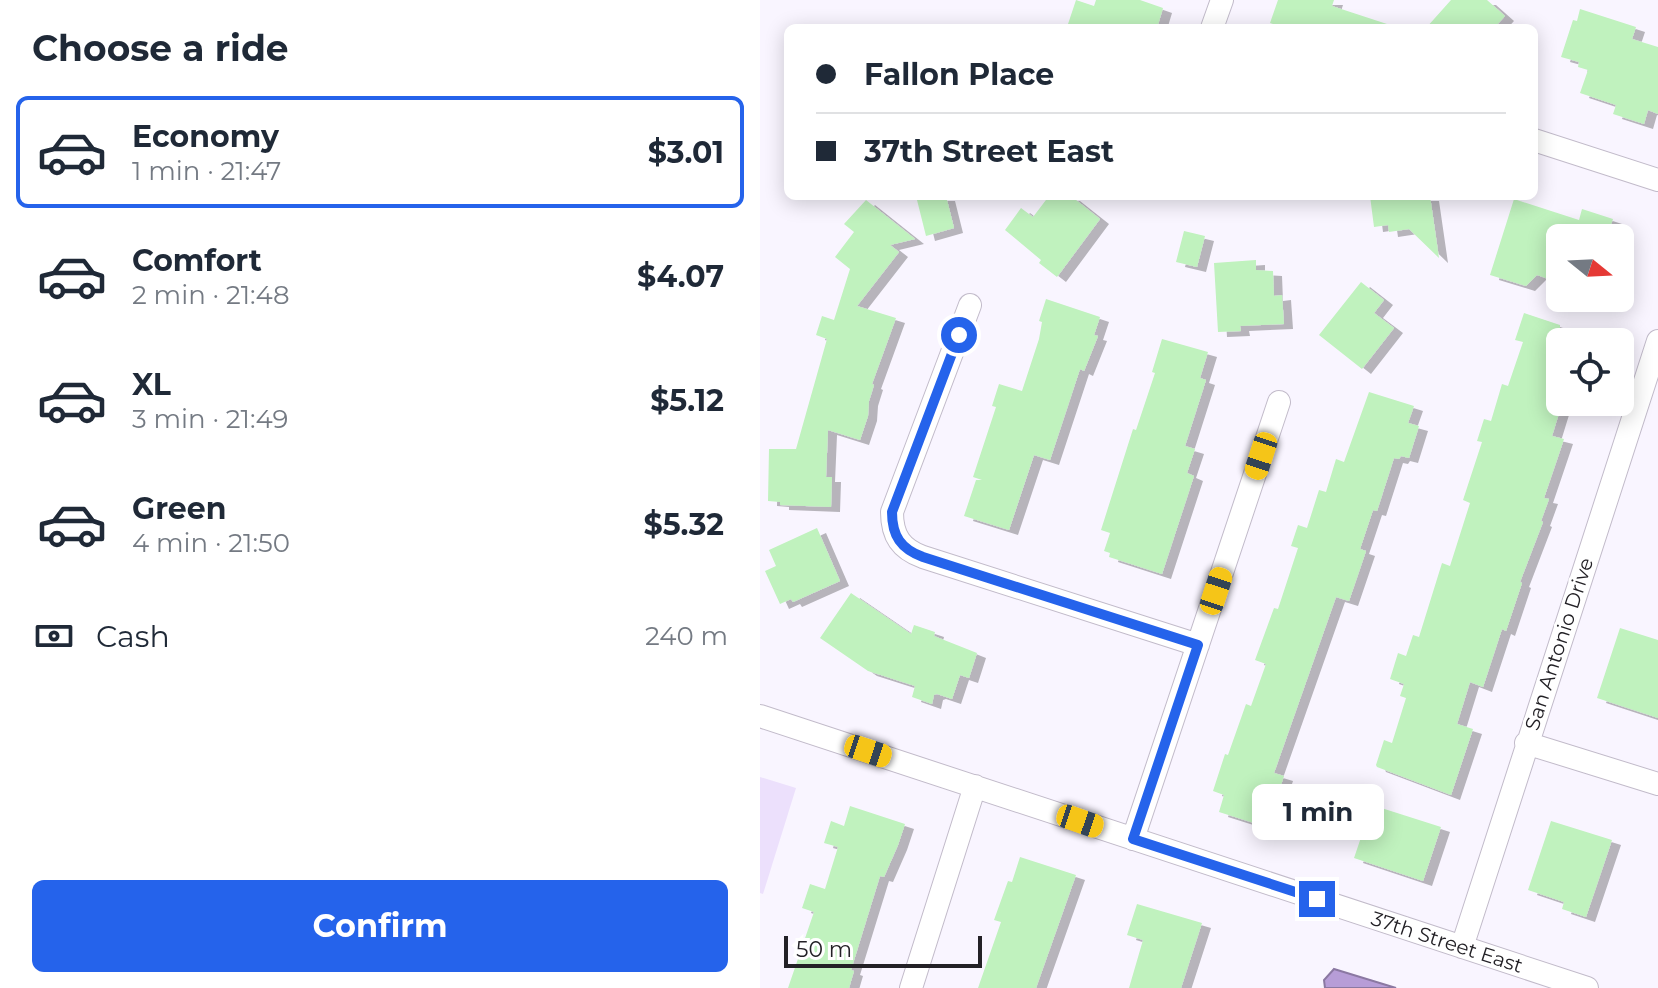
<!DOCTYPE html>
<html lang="en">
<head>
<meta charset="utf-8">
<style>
  body { margin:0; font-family:Montserrat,sans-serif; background:#f2f2f3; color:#1f2937; height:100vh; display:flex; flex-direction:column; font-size:30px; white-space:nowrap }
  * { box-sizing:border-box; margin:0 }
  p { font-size:26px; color:#747a83 }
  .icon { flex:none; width:44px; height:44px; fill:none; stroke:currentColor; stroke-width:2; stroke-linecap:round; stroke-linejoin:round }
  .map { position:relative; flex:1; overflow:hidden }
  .sheet { display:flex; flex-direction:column; background:#fff; width:760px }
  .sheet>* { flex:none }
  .top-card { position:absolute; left:24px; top:24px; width:754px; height:176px; border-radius:12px; box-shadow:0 4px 20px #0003; display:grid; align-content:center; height:176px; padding:0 32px; background:#fff }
  .needle { width:52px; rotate:108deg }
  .buttons { position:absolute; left:786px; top:224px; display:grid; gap:16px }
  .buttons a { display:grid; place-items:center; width:88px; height:88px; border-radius:12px; background:#fff; box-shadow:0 4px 20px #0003; font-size:40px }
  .scale { position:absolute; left:24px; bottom:20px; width:198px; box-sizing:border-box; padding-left:8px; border:4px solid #232126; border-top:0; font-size:22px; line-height:28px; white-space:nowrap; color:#232126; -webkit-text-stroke:6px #fff; paint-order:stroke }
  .end { position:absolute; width:36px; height:36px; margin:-18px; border:10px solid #2563eb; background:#fff; box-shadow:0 0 0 4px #fff }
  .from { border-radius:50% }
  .bubble { position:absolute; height:56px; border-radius:12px; background:#fff; box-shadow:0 4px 20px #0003; font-size:26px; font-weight:700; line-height:56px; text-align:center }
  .car { position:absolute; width:24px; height:48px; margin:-24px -12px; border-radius:10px; box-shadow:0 0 6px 2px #0007; background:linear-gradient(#f5c518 24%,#345 0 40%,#f5c518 0 76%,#345 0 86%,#f5c518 0) }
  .top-card b { display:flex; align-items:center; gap:28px; height:76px; font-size:30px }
  .top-card b+b { border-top:2px solid #e0e1e3 }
  .top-card i { width:20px; height:20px; background:#1f2937 }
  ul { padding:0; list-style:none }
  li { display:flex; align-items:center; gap:24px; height:112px; margin:0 16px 12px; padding:0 16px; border:4px solid transparent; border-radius:12px }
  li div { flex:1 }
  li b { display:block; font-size:30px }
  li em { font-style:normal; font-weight:700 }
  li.current { border-color:#2563eb }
  li>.icon { width:72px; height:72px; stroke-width:1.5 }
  h2 { padding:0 32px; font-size:36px; line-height:96px }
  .pay { display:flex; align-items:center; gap:20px; height:88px; padding:0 32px; font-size:30px }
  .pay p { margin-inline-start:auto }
  .primary-button { display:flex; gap:16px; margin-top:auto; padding:16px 32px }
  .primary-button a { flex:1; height:92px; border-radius:12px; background:#2563eb; color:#fff; font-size:32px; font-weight:700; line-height:92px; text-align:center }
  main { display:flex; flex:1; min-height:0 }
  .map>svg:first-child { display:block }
  .green { fill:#ece0fc }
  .water { fill:#b79dd7; stroke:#8b78a2; stroke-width:2 }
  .building { fill:#c0f2be; filter:url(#shadow) }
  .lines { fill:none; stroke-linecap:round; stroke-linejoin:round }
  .minor-casing { stroke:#c2bbca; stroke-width:24 }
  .minor { stroke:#fff; stroke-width:22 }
  .route { stroke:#2563eb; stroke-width:10 }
  .labels { text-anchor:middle; stroke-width:6; stroke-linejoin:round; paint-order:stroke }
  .street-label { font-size:20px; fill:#232126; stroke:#fff }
</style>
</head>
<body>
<main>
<section class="sheet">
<h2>Choose a ride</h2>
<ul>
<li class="current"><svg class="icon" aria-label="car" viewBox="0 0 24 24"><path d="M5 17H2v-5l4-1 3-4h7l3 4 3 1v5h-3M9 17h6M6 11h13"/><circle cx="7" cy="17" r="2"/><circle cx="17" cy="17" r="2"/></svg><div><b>Economy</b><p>1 min · 21:47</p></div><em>$3.01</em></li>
<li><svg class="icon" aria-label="car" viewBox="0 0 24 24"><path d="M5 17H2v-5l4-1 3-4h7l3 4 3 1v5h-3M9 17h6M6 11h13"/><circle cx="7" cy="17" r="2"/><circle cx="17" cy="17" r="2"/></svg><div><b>Comfort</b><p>2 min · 21:48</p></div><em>$4.07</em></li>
<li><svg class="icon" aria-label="car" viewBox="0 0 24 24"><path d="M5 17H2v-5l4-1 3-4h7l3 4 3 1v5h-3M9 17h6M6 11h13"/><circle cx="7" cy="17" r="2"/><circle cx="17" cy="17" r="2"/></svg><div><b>XL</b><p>3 min · 21:49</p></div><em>$5.12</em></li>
<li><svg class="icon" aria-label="car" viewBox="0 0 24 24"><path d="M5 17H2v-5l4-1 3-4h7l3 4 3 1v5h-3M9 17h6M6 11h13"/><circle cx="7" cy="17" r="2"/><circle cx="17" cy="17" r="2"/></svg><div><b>Green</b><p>4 min · 21:50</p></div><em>$5.32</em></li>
</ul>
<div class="pay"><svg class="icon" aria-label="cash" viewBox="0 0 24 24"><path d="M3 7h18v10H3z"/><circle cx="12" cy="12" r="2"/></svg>Cash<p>240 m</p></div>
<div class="primary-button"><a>Confirm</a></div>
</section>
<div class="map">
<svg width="898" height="988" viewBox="0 0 898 988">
  <defs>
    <filter id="shadow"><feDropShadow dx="9" dy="5" stdDeviation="0" flood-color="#0004"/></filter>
  </defs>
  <rect width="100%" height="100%" fill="#f9f5ff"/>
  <!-- green -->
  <path class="green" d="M 0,777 L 36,788 L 3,894 L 0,893 Z"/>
  <!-- water -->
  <path class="water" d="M 574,969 L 636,988 L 565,988 L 564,980 Z"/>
  <!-- building -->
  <path class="building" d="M 316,0 L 334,6 L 336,0 L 380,0 L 403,8 L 397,28 L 320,28 L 308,24 Z
    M 518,0 L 574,0 L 572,6 L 627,24 L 626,28 L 525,28 L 510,23 Z
    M 691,0 L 727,0 L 745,16 L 734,28 L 666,28 Z
    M 820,9 L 876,27 L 872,39 L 898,47 L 898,114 L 888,110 L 884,124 L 853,114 L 856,105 L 820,93 L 828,70 L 818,67 L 819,62 L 801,57 L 813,20 L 817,21 Z
    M 156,196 L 186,196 L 194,228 L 166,236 Z
    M 289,196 L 311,196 L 340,219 L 297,277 L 279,263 L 281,260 L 245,230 L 261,208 L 273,217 Z
    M 610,196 L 670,196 L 679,258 L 649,229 L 629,232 L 628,225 L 614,227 Z
    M 754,199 L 819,220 L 822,209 L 853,219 L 849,230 L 861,234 L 861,238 L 800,238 L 800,283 L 777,275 L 766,286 L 730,275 Z
    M 106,200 L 155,239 L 130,245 L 139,252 L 97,306 L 136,318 L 112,384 L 114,385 L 109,401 L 108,416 L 100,440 L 68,430 L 66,477 L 72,477 L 71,507 L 20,505 L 20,502 L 8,501 L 9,449 L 36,449 L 67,339 L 56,335 L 62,316 L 74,320 L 90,269 L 75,257 L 94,232 L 84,224 Z
    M 424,231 L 445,236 L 437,267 L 416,262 Z
    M 496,260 L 496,270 L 513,271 L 514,296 L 522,295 L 524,324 L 480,326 L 481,331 L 458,332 L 454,263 Z
    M 601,282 L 624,300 L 614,313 L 634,328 L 602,369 L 559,335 Z
    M 286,299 L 340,317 L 334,335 L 338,336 L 324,371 L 320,369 L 290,460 L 274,455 L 249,530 L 204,516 L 216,480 L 222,480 L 213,477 L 236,407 L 232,406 L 239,384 L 262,391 L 279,339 L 282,322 L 279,321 Z
    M 764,313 L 800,325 L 800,410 L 792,436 L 804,439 L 784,498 L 789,499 L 781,521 L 783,522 L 760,582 L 762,583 L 746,631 L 742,629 L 723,687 L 710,682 L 697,724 L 713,729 L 691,795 L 617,767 L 616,765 L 624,740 L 632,743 L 646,698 L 640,696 L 644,684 L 630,679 L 638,653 L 646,656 L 653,635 L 659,637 L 682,563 L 690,566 L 710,503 L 703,500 L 722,442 L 717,441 L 724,419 L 731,421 L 742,384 L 748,386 L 763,342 L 755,340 Z
    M 402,339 L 448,352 L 440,378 L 446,380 L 425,446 L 435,449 L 427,473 L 434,476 L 402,574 L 349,557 L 350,553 L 344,551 L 350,533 L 341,530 L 373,429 L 376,430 L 395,373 L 392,372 Z
    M 609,392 L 654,406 L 648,423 L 659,426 L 649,458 L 641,456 L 639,459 L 634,458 L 617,511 L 613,510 L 600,549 L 606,551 L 589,601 L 576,597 L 514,773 L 524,776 L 513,809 L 503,806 L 497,824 L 459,812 L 464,795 L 453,791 L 465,754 L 468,755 L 486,704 L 491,706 L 506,664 L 495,660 L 514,608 L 518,609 L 538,548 L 531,546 L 538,525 L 547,528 L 559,490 L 566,492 L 576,459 L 584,462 Z
    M 57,528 L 80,581 L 33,602 L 31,599 L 20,604 L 5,571 L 16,566 L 9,550 Z
    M 91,593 L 151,634 L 154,625 L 175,632 L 174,636 L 217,653 L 209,678 L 200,675 L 192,699 L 177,694 L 174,695 L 172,704 L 152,697 L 155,686 L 108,671 L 60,638 Z
    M 860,628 L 898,640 L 898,718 L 837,698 Z
    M 612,805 L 681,827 L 663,881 L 594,858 Z
    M 90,806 L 145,824 L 138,845 L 124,877 L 120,876 L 91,970 L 94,971 L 89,988 L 28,988 L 54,912 L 42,908 L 50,884 L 65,889 L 78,847 L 64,843 L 71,821 L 84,826 Z
    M 791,821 L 852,840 L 826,917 L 802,909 L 804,902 L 768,890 Z
    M 260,857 L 316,875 L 276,988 L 218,988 L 241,922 L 234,920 L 248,881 L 252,882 Z
    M 377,904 L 442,923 L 421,988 L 369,988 L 383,940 L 367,935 Z"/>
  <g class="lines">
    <defs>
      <path id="minor" d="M 452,28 L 462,0
        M 774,140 L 898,180
        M 210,305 L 132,512 C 132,536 141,549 163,557 L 438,645
        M 0,716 L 827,988
        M 766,743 L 898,784
        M 373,839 L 519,402
        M 702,947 L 898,341
        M 151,988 L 215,786"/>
    </defs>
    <!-- minor casing -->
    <use href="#minor" class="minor-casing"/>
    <!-- minor -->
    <use href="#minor" class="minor"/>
  </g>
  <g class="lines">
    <!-- route -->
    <path class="route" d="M 199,335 L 132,512 C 132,536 141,549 163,557 L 438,645 L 373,839 L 557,899"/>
  </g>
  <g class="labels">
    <!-- street labels -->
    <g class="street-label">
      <text transform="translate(799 644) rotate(-72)" y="7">San Antonio Drive</text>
      <text transform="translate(687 942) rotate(18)" y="7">37th Street East</text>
    </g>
  </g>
</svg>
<div class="buttons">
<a><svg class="needle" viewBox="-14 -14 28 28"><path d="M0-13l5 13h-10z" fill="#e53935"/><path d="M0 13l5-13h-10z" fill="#747a83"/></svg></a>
<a><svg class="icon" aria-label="locate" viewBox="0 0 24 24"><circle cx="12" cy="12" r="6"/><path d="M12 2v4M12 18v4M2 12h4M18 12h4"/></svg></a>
</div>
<div class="scale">50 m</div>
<i class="end from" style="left:199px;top:335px"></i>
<i class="end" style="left:557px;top:899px"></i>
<div class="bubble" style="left:492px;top:784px;width:132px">1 min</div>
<i class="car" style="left:501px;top:456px;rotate:198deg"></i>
<i class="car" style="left:456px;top:591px;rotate:18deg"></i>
<i class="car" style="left:108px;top:751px;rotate:108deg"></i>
<i class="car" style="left:320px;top:821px;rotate:109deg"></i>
<div class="top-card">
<b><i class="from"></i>Fallon Place</b>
<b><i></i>37th Street East</b>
</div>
</div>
</main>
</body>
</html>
